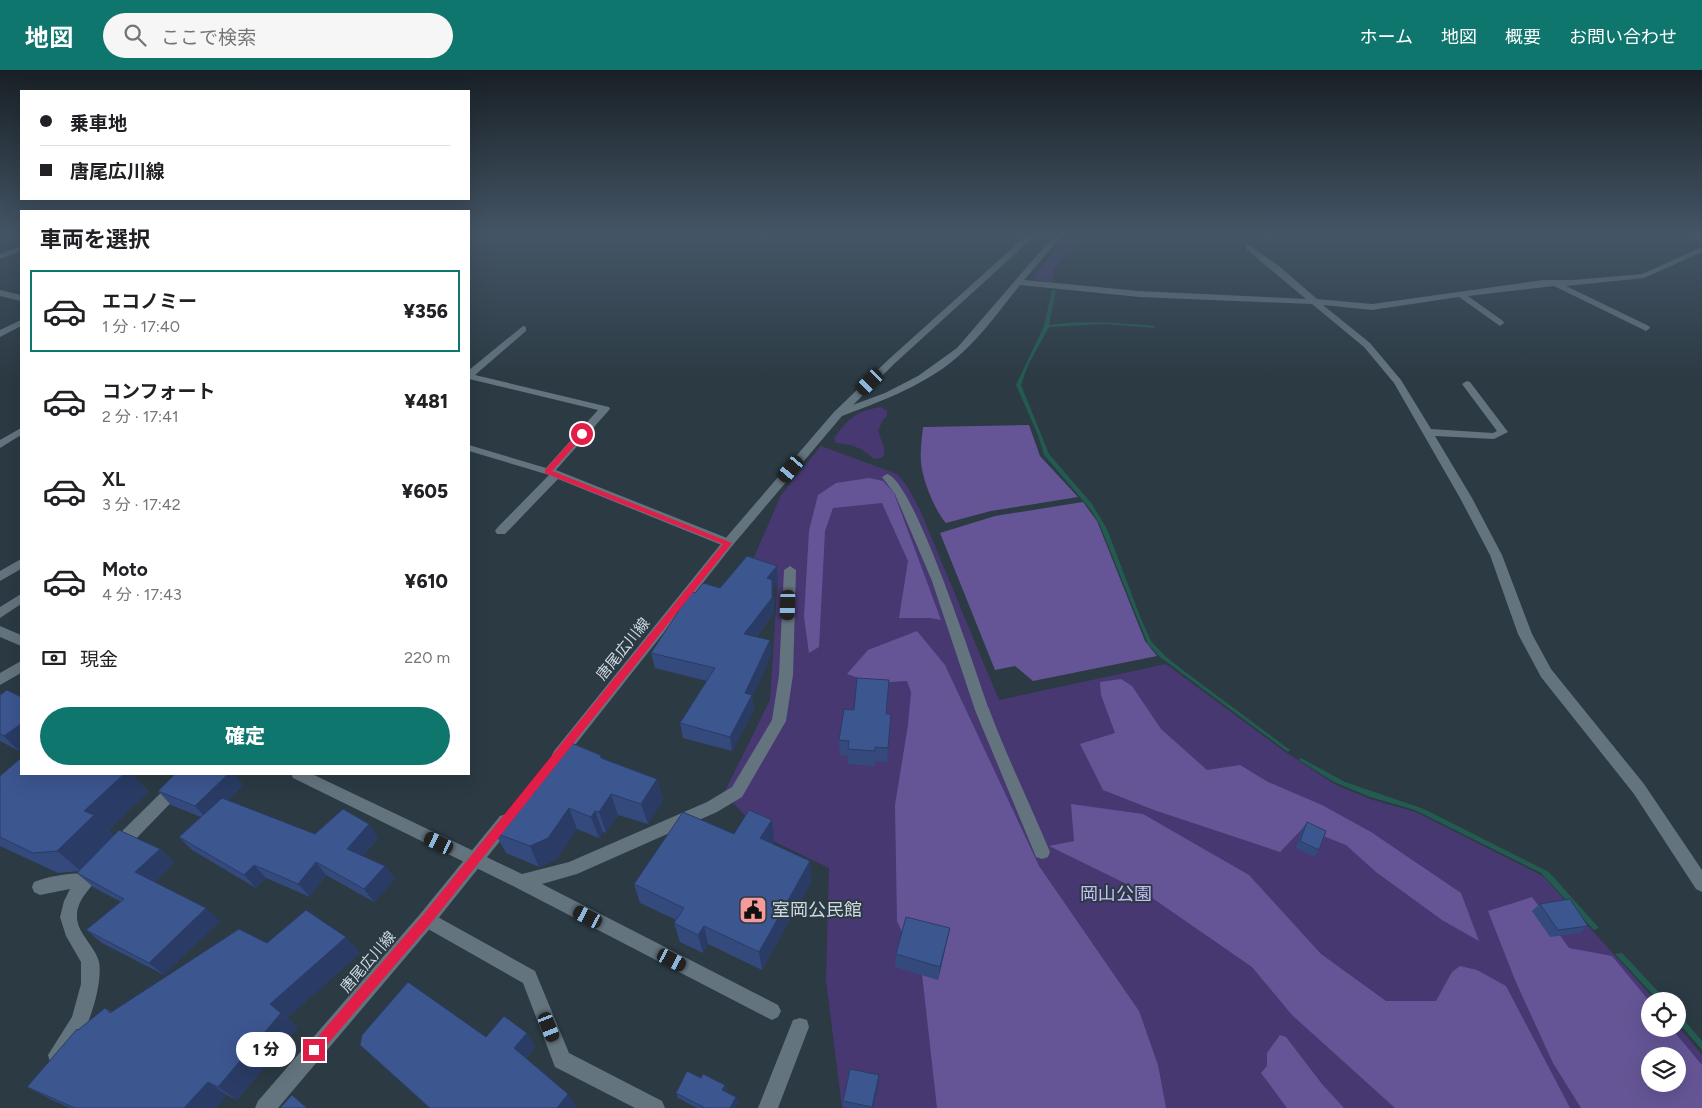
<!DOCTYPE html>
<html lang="ja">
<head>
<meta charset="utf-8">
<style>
  body { margin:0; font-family:Figtree,"Noto Sans JP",sans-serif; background:#f6f6f6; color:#202124; height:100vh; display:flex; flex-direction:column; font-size:19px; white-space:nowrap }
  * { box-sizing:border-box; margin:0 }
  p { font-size:16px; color:#757577 }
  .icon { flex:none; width:28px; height:28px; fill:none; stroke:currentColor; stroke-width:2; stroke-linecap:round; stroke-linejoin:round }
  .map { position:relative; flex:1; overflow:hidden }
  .side { position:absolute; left:20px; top:140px; width:450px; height:565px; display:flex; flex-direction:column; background:#fff; border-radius:0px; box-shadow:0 5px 20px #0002 }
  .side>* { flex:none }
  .hud { position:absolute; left:20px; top:20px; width:450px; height:110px; border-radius:0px; box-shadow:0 5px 20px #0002; display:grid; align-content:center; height:110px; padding:0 20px; background:#fff }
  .fabs { position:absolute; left:1641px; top:922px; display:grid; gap:10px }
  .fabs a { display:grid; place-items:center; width:45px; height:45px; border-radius:50%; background:#fff; box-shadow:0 5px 20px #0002; font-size:25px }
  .end { position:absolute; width:22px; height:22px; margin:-11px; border:6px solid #e11d48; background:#fff; box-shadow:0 0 0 2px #fff }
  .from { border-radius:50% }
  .bubble { position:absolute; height:35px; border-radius:18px; background:#fff; box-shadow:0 5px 20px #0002; font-size:16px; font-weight:800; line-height:35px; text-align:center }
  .car { position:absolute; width:15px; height:30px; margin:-15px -8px; border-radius:6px; box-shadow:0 0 4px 1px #0007; background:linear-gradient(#222 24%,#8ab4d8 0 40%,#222 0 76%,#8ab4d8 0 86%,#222 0) }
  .hud b { display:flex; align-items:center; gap:18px; height:48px; font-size:19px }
  .hud b+b { border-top:1px solid #e0e0e0 }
  .hud i { width:12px; height:12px; background:#202124 }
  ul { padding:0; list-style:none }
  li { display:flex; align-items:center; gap:15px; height:82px; margin:0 10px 8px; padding:0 10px; border:2px solid transparent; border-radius:0px }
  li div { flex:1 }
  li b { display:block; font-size:19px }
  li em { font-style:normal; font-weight:800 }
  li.selected { border-color:#0f766e }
  li>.icon { width:45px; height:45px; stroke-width:1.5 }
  h2 { padding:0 20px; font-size:22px; line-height:60px }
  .pay { display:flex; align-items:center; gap:12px; height:55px; padding:0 20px; font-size:19px }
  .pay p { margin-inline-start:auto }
  .button { display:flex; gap:10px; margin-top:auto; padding:10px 20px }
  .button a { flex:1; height:58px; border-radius:30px; background:#0f766e; color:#fff; font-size:20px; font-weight:800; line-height:58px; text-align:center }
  header { display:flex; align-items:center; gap:30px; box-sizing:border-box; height:70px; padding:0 25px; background:#0f766e; color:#fff }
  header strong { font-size:24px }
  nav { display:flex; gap:28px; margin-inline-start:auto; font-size:18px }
  .search { width:350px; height:45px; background:#f6f6f6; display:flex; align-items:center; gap:12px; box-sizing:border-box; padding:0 18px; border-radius:28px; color:#757577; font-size:19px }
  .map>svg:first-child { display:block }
  .green { fill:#473872; fill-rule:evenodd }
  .forest { fill:#655596; fill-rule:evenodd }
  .water { fill:#245b51 }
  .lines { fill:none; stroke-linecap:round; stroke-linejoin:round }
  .minor { fill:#64747f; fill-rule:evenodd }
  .secondary { fill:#64747f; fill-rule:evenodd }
  .wall { fill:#344a7c }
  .shaded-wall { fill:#2a3c65 }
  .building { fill:#3c5690; stroke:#2a3c65 }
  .route { fill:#e11d48 }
  .labels { text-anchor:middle; stroke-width:4; stroke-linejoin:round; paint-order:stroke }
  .street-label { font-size:15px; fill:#d0dae0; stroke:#2b3a43 }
  .near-park-label { font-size:18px; fill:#c8bef6; stroke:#2b3a43 }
  .near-poi-label { font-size:18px; fill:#d0dae0; stroke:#2b3a43; text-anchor:start }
</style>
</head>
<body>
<header>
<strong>地図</strong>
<div class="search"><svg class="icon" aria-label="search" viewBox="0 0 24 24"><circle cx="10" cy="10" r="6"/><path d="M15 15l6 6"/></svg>ここで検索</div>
<nav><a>ホーム</a><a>地図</a><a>概要</a><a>お問い合わせ</a></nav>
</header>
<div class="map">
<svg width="1702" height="1038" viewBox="0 0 1702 1038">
  <rect width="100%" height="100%" fill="#2b3a43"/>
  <!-- green -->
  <path class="green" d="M 1064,164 L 1082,164 L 1084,171 L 1054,197 L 1052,214 L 1035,209 L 1035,205 L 1066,167 Z
    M 881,337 L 887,341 L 887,346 L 883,350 L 878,361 L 884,378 L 884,385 L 881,388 L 874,389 C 863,378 851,374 836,373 L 834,368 C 849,348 856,341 881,337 Z
    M 821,376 L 897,404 L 907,416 L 920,440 L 999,630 L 1166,594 L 1284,681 L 1336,715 L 1373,730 L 1416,742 L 1543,806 L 1656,931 L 1650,931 L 1650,959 L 1678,959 L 1678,956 L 1702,985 L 1702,1038 L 842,1038 L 826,910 L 829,798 L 765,767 L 724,723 L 770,630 L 778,508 L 752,492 L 781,425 ZM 1650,986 L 1678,986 L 1678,1014 L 1650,1014 Z"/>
  <!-- forest -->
  <path class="forest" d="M 1029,355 L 1040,386 L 1078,427 L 991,441 L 946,453 C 935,441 922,409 921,392 C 920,381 922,368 923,357 Z
    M 869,408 L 883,411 L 894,423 L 941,550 L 930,548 L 899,548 L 908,491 L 882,433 L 833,438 L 825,461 L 819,577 L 809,583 L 804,547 L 809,461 L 818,425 L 836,413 Z
    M 1083,432 L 1097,451 L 1145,571 L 1157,586 L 1033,611 L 1015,596 L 995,600 L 940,463 L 995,446 Z
    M 917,561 L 945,595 L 1039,796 L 1139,941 L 1158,995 L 1166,1038 L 937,1038 L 922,904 L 897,851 L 895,735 L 908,655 L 911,622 L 907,611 L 874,613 L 847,604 L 868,580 Z
    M 1121,609 L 1132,616 L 1161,659 L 1207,700 L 1240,695 L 1268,712 L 1322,735 L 1371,762 L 1461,823 L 1479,871 L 1442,850 L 1376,802 L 1346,775 L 1303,758 L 1280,782 L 1154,740 L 1103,720 L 1080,674 L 1115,663 L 1101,625 L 1100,612 Z
    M 1071,734 L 1143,744 L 1249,805 L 1321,884 L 1386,931 L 1436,931 L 1452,902 L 1460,896 L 1477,900 L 1506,916 L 1570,1038 L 1395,1038 L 1292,945 L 1252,897 L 1145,823 L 1049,776 L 1074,771 Z
    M 1532,827 L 1569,878 L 1612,886 L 1650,932 L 1650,959 L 1672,959 L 1702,995 L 1702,1038 L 1581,1038 L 1553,993 L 1515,910 L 1488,841 ZM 1650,986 L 1678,986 L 1678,1014 L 1650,1014 Z
    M 1280,965 L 1286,967 L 1322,1014 L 1344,1038 L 1287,1038 L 1261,1003 L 1267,996 L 1267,983 Z"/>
  <!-- water -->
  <path class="water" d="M 1052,220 L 1056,220 L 1049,255 C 1084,250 1119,253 1154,256 L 1155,258 L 1104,254 L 1049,257 L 1028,295 L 1021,315 L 1049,384 L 1092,434 L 1107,459 L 1141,549 L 1151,571 L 1165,586 L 1188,604 L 1290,680 L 1288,682 L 1160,587 L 1148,574 L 1099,453 L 1091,440 L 1044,385 L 1038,365 L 1016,315 L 1044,256 Z
    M 1301,688 L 1345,712 L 1424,739 L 1549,802 L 1599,858 L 1594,860 L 1541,803 L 1415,740 L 1370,727 L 1334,712 L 1299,690 Z
    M 1622,883 L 1667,931 L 1659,931 L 1615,884 Z
    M 1678,943 L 1702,971 L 1702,980 L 1678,952 Z"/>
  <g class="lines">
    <!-- minor -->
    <path class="minor" d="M 1043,164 L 1053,164 L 1060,168 L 1024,210 L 1139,221 L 1306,229 L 1246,179 L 1246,175 L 1249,175 L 1279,196 L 1317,229 L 1372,234 L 1543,210 L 1574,210 L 1642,204 L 1702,177 L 1702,182 L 1644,208 L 1566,216 L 1649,256 L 1650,258 L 1646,261 L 1554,216 L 1468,226 L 1503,251 L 1504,253 L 1500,256 L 1459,227 L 1372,240 L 1323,235 L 1370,273 L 1401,310 L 1431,359 L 1493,363 L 1497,361 L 1462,314 L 1467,311 L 1470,312 L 1508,362 L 1494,369 L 1435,366 L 1472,428 L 1502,485 L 1532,564 L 1551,599 L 1644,714 L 1702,800 L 1702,822 L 1696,819 L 1634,724 L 1541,607 L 1518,564 L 1490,485 L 1460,428 L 1394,313 L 1364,277 L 1312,234 L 1139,227 L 1020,215 C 1003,236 983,264 963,282 C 929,314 884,330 842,346 L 834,346 L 834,342 L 885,323 L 918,306 L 957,278 L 1051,169 Z
      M 1687,164 L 1697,164 L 1702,167 L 1702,172 Z
      M 21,176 L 21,181 L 0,189 L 0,184 Z
      M 0,220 L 21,225 L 21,231 L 0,226 Z
      M 21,250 L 21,256 L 0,267 L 0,260 Z
      M 523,256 L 526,257 L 526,261 L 475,305 L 609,337 L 610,339 L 556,400 L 732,470 L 734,473 L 732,476 L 724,476 L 558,409 L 505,464 L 497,464 L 495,461 L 497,458 L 549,405 L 469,381 L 469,375 L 546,398 L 598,340 L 469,309 L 469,300 Z
      M 21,358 L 21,365 L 0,378 L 0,370 Z
      M 887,404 C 915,411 976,604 989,639 C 1007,687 1030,734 1050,782 L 1048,787 L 1042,789 L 1036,787 L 1034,782 L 975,640 L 932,511 L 895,424 L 882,407 Z
      M 21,489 L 21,499 L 0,511 L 0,501 Z
      M 790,496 L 796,500 L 793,605 L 786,651 L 742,727 L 717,742 L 577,804 L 542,814 L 778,935 L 781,941 L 778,947 L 772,950 L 766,947 L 515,817 L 293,708 L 291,704 L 312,704 L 522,804 L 569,792 L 707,732 L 732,717 L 772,650 L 779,605 L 784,500 Z
      M 21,524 L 21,534 L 0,548 L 0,537 Z
      M 0,556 L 21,565 L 21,576 L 0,567 Z
      M 21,591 L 21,603 L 0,615 L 0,603 Z
      M 180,704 L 197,704 L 195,708 L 124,781 L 118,783 L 112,781 L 110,776 L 112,771 Z
      M 96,791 L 102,793 L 104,798 C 96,816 76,826 77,848 C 78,864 95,876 99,892 C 104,918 82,984 57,994 L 50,992 L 48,985 L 72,947 L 81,914 L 81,892 L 66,866 L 60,847 L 64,831 L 70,819 L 40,825 L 34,822 L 32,817 L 34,812 C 49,806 65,804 81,803 L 90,793 Z
      M 427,841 L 535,901 L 569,983 L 662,1031 L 665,1038 L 635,1038 L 555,997 L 523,913 L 421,855 L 419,849 L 421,843 Z
      M 800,948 L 807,950 L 809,957 L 778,1038 L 758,1038 L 793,950 Z"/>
    <!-- secondary -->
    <path class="secondary" d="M 1028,164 L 1037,164 L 894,294 L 842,346 L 732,476 L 564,689 L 559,691 L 554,689 L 552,685 L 554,681 L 724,470 L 834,342 L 888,290 Z
      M 506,744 L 512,746 L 514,751 L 512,756 L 433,855 L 278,1038 L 255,1038 L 258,1031 L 421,843 L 500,746 Z"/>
  </g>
  <!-- wall -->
  <path class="wall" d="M 777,496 L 778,511 L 773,518 L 774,543 L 756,567 L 770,570 L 771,585 L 752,627 L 754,640 L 732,681 L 683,668 L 680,653 L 707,611 L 655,598 L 651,583 L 695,523 L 720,518 Z
    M 0,625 L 19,681 L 0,671 Z
    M 888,625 L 887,644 L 891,644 L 887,692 L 875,691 L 874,696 L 848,694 L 848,686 L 840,685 L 839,670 L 854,640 Z
    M 600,685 L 602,689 L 657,709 L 663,730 L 648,754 L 618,745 L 606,763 L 603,762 L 599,768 L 577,759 L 557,789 L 539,797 L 506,783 L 495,763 Z
    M 175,704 L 234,704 L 243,715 L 228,730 L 315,764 L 378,768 L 363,786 L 385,796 L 395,809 L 374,832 L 326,805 L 310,827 L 266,808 L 256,818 L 192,780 L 179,767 L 201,747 L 171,735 L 158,721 Z
    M 0,706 L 149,721 L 109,760 L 114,765 L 160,779 L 174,792 L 154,812 L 220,851 L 164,905 L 102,873 L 86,860 L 121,832 L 93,817 L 77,803 L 79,801 L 58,803 L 0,776 Z
    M 772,750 L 774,770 L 772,774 L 812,810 L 762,900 L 708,874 L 703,883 L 680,872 L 674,853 L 676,850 L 640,833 L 634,814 L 734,764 Z
    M 1307,752 L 1319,780 L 1314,787 L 1296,778 L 1302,759 Z
    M 1540,834 L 1588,856 L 1580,863 L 1550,867 L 1532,841 Z
    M 950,858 L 938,910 L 895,897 L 896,884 Z
    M 267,873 L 360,883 L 287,948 L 298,957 L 237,1030 L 227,1025 L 216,1038 L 70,1038 L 52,1030 L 27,1017 L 78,960 L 105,938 L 112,942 Z
    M 527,963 L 535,976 L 526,988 L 568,1024 L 576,1036 L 574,1038 L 429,1038 L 360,975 L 486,967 Z
    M 701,1008 L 725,1015 L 727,1020 L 726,1022 L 738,1032 L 735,1038 L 697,1038 L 678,1028 L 676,1023 Z
    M 879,1011 L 873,1038 L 850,1038 L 843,1036 L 843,1031 Z"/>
  <!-- shaded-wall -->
  <path class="shaded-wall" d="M 777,496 L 778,511 L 773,518 L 774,543 L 746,579 L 744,564 L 767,508 Z
    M 770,570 L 771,585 L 752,627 L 754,640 L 732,681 L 730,667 L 745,623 Z
    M 21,654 L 21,679 L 19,681 L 4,666 Z
    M 124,704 L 132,704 L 149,721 L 109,760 L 116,766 L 81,801 L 57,781 L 84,741 Z
    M 228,704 L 234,704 L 243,715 L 208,750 L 195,736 Z
    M 657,709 L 663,730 L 648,754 L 641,734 Z
    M 611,724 L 618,745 L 606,763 L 599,742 Z
    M 569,738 L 577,759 L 557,789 L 539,797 L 530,776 Z
    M 595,741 L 603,762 L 599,768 L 591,747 Z
    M 772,750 L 774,770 L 763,788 L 760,768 Z
    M 369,754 L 378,768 L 357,793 L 347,779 Z
    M 160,779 L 174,792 L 150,816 L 135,802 Z
    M 810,791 L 812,810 L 762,900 L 759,882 Z
    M 316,792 L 326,805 L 310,827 L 298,814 Z
    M 254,795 L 266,808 L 256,818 L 244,805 Z
    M 385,796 L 395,809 L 374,832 L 364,819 Z
    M 206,838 L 220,851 L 164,905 L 149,893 Z
    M 704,856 L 708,874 L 703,883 L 698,865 Z
    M 950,858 L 938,910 L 940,897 Z
    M 346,867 L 360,883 L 287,948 L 298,957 L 237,1030 L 218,1017 L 270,934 Z
    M 527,963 L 535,976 L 523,991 L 514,978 Z
    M 879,1005 L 879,1011 L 873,1038 L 872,1038 Z
    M 208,1012 L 227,1025 L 216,1038 L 184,1038 Z
    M 725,1015 L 727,1020 L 724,1025 L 722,1020 Z
    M 568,1024 L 576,1036 L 574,1038 L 557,1038 Z
    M 736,1027 L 738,1032 L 735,1038 L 730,1038 Z"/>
  <!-- building -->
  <path class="building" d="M 747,486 L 777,496 L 767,508 L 772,510 L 772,528 L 744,564 L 770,570 L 745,623 L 752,625 L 730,667 L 680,653 L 715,598 L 651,583 L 691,522 L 695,523 L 703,513 L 720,518 Z
    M 857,608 L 889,610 L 886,644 L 891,644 L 888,678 L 875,677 L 875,681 L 848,679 L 849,671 L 839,670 L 844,639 L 854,640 Z
    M 7,620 L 21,627 L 21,654 L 4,666 L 0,664 L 0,625 Z
    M 569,672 L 600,685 L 601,688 L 657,709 L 641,734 L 611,724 L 599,742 L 595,741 L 591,747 L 569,738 L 548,768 L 530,776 L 495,763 Z
    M 21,688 L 21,704 L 124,704 L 84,741 L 94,745 L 57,781 L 33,783 L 0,767 L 0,706 Z
    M 175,704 L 228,704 L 195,736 L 158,721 Z
    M 222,728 L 315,764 L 343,739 L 369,754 L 347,779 L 385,796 L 364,819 L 316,792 L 298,814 L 254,795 L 244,805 L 179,767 Z
    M 749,740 L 772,750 L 760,768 L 810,791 L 759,882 L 704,856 L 698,865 L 674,853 L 684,838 L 634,814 L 683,742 L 734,764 Z
    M 1307,752 L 1326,761 L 1319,780 L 1300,771 Z
    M 119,760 L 160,779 L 135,802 L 206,838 L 149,893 L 86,860 L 124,829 L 77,803 Z
    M 1570,829 L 1588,856 L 1558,860 L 1540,834 Z
    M 306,840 L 346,867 L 270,934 L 281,943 L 218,1017 L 208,1012 L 184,1038 L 75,1038 L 27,1017 L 77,959 L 78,960 L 105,938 L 110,943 L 239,859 L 267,873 Z
    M 906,847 L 950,858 L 940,897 L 896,884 Z
    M 408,912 L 486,967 L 504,946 L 527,963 L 514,978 L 568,1024 L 557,1038 L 430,1038 L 360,975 L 362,965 Z
    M 850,999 L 879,1005 L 872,1037 L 843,1031 Z
    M 687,1001 L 701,1008 L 703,1004 L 725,1015 L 722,1020 L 736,1027 L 730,1038 L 705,1038 L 676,1023 Z
    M 292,1025 L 307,1038 L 280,1038 Z"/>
  <!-- sky -->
  <linearGradient id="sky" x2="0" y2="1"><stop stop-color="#182025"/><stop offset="0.53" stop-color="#456"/><stop offset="1" stop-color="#456" stop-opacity="0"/></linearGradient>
  <rect width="1702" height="309" fill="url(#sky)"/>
  <!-- route -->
  <path class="route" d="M 579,362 L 585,364 L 552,401 L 732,473 L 431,853 L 319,984 L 314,986 L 310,984 L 308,980 L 310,976 L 423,845 L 723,474 L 545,403 L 545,400 Z"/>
  <!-- icons -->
  <defs>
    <symbol id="civic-square" viewBox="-11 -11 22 22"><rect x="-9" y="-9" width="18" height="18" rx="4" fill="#f59b9c" stroke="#2b3a43"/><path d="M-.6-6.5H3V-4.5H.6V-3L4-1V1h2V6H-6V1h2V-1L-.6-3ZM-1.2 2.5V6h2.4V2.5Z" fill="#111"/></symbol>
  </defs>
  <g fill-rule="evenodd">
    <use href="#civic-square" x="737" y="824" width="32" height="32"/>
  </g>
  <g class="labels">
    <!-- street labels -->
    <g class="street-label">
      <text transform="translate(623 579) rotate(-51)" y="5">唐尾広川線</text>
      <text transform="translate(368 892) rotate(-49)" y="5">唐尾広川線</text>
    </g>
    <!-- near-park labels -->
    <g class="near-park-label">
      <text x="1116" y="830">岡山公園</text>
    </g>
    <!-- near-poi labels -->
    <g class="near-poi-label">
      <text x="772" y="846">室岡公民館</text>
    </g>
  </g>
</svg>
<div class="fabs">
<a><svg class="icon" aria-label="locate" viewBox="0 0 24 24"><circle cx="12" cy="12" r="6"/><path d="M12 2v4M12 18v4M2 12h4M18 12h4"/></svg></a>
<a><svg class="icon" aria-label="layers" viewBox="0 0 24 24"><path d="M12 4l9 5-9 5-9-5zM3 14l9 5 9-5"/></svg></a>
</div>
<i class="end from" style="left:582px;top:364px"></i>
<i class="end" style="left:314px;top:980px"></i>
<div class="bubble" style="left:236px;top:962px;width:60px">1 分</div>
<i class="car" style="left:870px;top:312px;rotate:225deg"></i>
<i class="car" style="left:791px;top:399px;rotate:220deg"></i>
<i class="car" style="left:788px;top:535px;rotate:182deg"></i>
<i class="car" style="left:439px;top:773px;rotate:296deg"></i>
<i class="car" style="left:588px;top:847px;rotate:297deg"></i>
<i class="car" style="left:672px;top:890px;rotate:117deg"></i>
<i class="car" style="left:549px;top:957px;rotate:158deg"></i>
<div class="hud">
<b><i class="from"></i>乗車地</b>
<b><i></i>唐尾広川線</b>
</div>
<section class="side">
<h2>車両を選択</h2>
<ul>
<li class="selected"><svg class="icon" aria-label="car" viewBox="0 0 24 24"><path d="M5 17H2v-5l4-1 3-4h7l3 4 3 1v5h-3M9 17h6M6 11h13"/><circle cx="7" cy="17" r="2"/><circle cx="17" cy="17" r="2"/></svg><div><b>エコノミー</b><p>1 分 · 17:40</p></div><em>¥356</em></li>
<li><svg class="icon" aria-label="car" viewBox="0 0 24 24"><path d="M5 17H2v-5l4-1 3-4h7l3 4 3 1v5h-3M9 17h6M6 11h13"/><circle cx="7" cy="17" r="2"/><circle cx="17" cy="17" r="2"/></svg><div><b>コンフォート</b><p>2 分 · 17:41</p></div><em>¥481</em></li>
<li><svg class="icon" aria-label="car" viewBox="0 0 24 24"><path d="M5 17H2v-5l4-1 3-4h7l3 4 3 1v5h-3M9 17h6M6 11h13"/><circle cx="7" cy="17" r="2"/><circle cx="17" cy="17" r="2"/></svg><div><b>XL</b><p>3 分 · 17:42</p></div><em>¥605</em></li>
<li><svg class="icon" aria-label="car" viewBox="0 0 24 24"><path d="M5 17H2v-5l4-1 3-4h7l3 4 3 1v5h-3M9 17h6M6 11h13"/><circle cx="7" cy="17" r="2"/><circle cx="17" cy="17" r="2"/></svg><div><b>Moto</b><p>4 分 · 17:43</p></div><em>¥610</em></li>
</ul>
<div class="pay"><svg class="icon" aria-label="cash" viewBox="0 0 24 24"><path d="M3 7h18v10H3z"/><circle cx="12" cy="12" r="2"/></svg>現金<p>220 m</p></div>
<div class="button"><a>確定</a></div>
</section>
</div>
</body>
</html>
